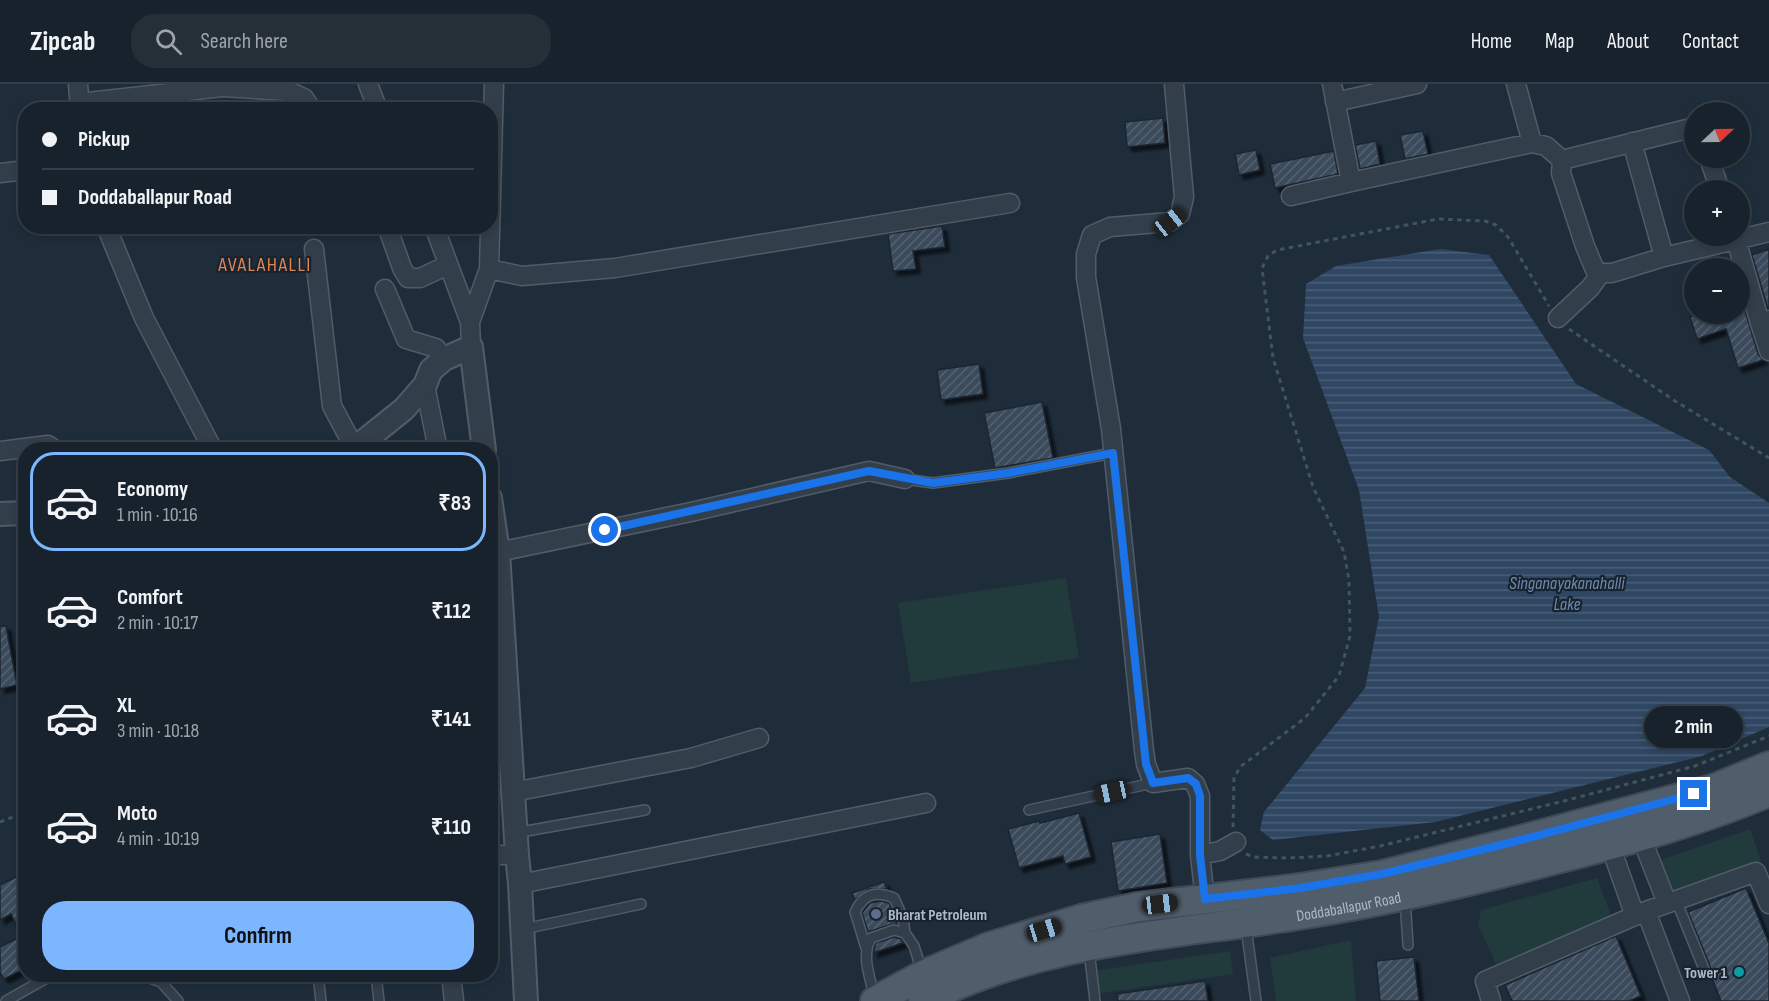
<!DOCTYPE html>
<html lang="en">
<head>
<meta charset="utf-8">
<style>
  body { margin:0; font-family:"Sofia Sans Condensed",sans-serif; background:#242f38; color:#f1f3f6; height:100vh; display:flex; flex-direction:column; font-size:22px; white-space:nowrap }
  * { box-sizing:border-box; margin:0 }
  p { font-size:20px; color:#9ea4a9 }
  .icon { flex:none; width:33px; height:33px; fill:none; stroke:currentColor; stroke-width:2; stroke-linecap:round; stroke-linejoin:round }
  .map { position:relative; flex:1; overflow:hidden }
  .drawer { position:absolute; left:18px; top:358px; width:480px; height:540px; display:flex; flex-direction:column; background:#17222c; border-radius:24px; box-shadow:0 3px 9px #0003,0 0 0 2px #363f48 }
  .drawer>* { flex:none }
  .guide { position:absolute; left:18px; top:18px; width:480px; height:132px; border-radius:24px; box-shadow:0 3px 9px #0003,0 0 0 2px #363f48; display:grid; align-content:center; height:132px; padding:0 24px; background:#17222c }
  .needle { width:39px; rotate:68deg }
  .tools { position:absolute; left:1684px; top:18px; display:grid; gap:12px }
  .tools a { display:grid; place-items:center; width:66px; height:66px; border-radius:50%; background:#17222c; box-shadow:0 3px 9px #0003,0 0 0 2px #363f48; font-size:30px }
  .end { position:absolute; width:27px; height:27px; margin:-14px; border:8px solid #1a73e8; background:#fff; box-shadow:0 0 0 3px #fff }
  .from { border-radius:50% }
  .bubble { position:absolute; height:42px; border-radius:21px; background:#17222c; box-shadow:0 3px 9px #0003,0 0 0 2px #363f48; font-size:20px; font-weight:700; line-height:42px; text-align:center }
  .car { position:absolute; width:18px; height:36px; margin:-18px -9px; border-radius:8px; box-shadow:0 0 4px 2px #0007; background:linear-gradient(#222 24%,#8ab4d8 0 40%,#222 0 76%,#8ab4d8 0 86%,#222 0) }
  .guide b { display:flex; align-items:center; gap:21px; height:57px; font-size:22px }
  .guide b+b { border-top:2px solid #363f48 }
  .guide i { width:15px; height:15px; background:#f1f3f6 }
  ul { padding:10px 0 0; list-style:none }
  li { display:flex; align-items:center; gap:18px; height:99px; margin:0 12px 9px; padding:0 12px; border:3px solid transparent; border-radius:24px }
  li div { flex:1 }
  li b { display:block; font-size:22px }
  li em { font-style:normal; font-weight:700 }
  li.selected { border-color:#7bb6ff }
  li>.icon { width:54px; height:54px; stroke-width:1.5 }
  .primary-button { display:flex; gap:12px; margin-top:auto; padding:12px 24px }
  .primary-button a { flex:1; height:69px; border-radius:24px; background:#7bb6ff; color:#111; font-size:24px; font-weight:700; line-height:69px; text-align:center }
  header { display:flex; align-items:center; gap:36px; box-sizing:border-box; height:84px; padding:0 30px; background:#17222c; border-bottom:2px solid #363f48 }
  header strong { font-size:28px }
  nav { display:flex; gap:33px; margin-inline-start:auto; font-size:21px }
  .search { width:420px; height:54px; background:#242f38; display:flex; align-items:center; gap:15px; box-sizing:border-box; padding:0 21px; border-radius:24px; color:#9ea4a9; font-size:22px }
  .map>svg:first-child { display:block }
  .garden { fill:#213a3c }
  .water { fill:url(#water-rules) }
  .building { fill:url(#building-hatch); stroke:#1a2531; stroke-width:1.5; filter:url(#shadow) }
  .lines { fill:none; stroke-linecap:round; stroke-linejoin:round }
  .service-casing { stroke:#505c68; stroke-width:12 }
  .minor-casing { stroke:#505c68; stroke-width:21 }
  .tertiary-casing { stroke:#505c68; stroke-width:26 }
  .primary-casing { stroke:#3f4a57; stroke-width:32 }
  .path { stroke:#3f5759; stroke-width:3; stroke-dasharray:4.5 4.5; stroke-linecap:butt }
  .service { stroke:#333e4b; stroke-width:9 }
  .minor { stroke:#333e4b; stroke-width:18 }
  .tertiary { stroke:#333e4b; stroke-width:22 }
  .primary { stroke:#505d6b; stroke-width:28 }
  .route { stroke:#1a73e8; stroke-width:8 }
  .service-dot { fill:#5c6f8a; stroke:#18232f; stroke-width:2 }
  .culture-dot { fill:#0f9aa8; stroke:#18232f; stroke-width:2 }
  .labels { text-anchor:middle; stroke-width:4.5; stroke-linejoin:round; paint-order:stroke }
  .street-label { font-size:16px; fill:#adb9c7; stroke:#18232f }
  .poi-label { font-size:16px; font-weight:bold; fill:#adb9c7; stroke:#18232f; text-anchor:start }
  .water-label { font-size:18px; font-style:italic; fill:#6b8cae; stroke:#18232f }
  .quarter-label { font-size:20px; letter-spacing:1.5px; fill:#dd8653; stroke:#18232f }
</style>
</head>
<body>
<header>
<strong>Zipcab</strong>
<div class="search"><svg class="icon" aria-label="search" viewBox="0 0 24 24"><circle cx="10" cy="10" r="6"/><path d="M15 15l6 6"/></svg>Search here</div>
<nav><a>Home</a><a>Map</a><a>About</a><a>Contact</a></nav>
</header>
<div class="map">
<svg width="1769" height="917" viewBox="0 0 1769 917">
  <defs>
    <pattern id="water-rules" width="6" height="5" patternUnits="userSpaceOnUse" patternTransform="scale(1.5)"><rect width="6" height="5" fill="#2f4762"/><path d="M0 2.5h6" fill="none" stroke="#4a5f77"/></pattern>
    <pattern id="building-hatch" width="6" height="6" patternUnits="userSpaceOnUse" patternTransform="scale(1.5)"><rect width="6" height="6" fill="#3b4b5b"/><path d="M-1 1l2-2M0 6l6-6M5 7l2-2" fill="none" stroke="#556371"/></pattern>
    <filter id="shadow"><feDropShadow dx="4.5" dy="4.5" stdDeviation="1.5" flood-color="#0009"/></filter>
  </defs>
  <rect width="100%" height="100%" fill="#1f2d3b"/>
  <!-- garden -->
  <path class="garden" d="M 1066,494 L 1079,574 L 911,599 L 898,519 Z
    M 1750,745 L 1761,777 L 1663,811 L 1652,779 Z
    M 1597,794 L 1612,834 L 1497,882 L 1478,841 L 1481,826 Z
    M 1351,856 L 1356,917 L 1276,917 L 1270,874 Z
    M 1230,867 L 1233,890 L 1089,911 L 1086,888 Z"/>
  <!-- water -->
  <path class="water" d="M 1440,165 L 1489,171 L 1576,300 L 1709,366 L 1730,393 L 1769,419 L 1769,643 L 1702,672 L 1435,738 L 1273,756 L 1260,746 L 1264,728 L 1365,604 L 1379,533 L 1359,406 L 1303,254 L 1306,200 L 1336,182 Z"/>
  <!-- building -->
  <path class="building" d="M 1163,34 L 1165,59 L 1127,63 L 1125,38 Z
    M 1423,47 L 1428,70 L 1405,75 L 1400,51 Z
    M 1376,57 L 1380,80 L 1360,85 L 1355,61 Z
    M 1256,66 L 1260,86 L 1239,91 L 1235,70 Z
    M 1334,67 L 1338,90 L 1275,104 L 1270,80 Z
    M 942,142 L 945,163 L 913,167 L 916,185 L 893,187 L 888,150 Z
    M 1769,165 L 1769,225 L 1768,225 L 1752,171 Z
    M 1740,210 L 1758,270 L 1763,276 L 1738,284 L 1726,245 L 1697,255 L 1690,233 L 1702,230 L 1740,230 Z
    M 979,280 L 983,310 L 941,316 L 937,286 Z
    M 1042,318 L 1053,374 L 995,384 L 984,329 Z
    M 0,542 L 6,542 L 17,601 L 0,605 Z
    M 1079,729 L 1091,773 L 1065,780 L 1063,772 L 1019,784 L 1008,745 L 1039,737 L 1040,739 Z
    M 1160,750 L 1167,799 L 1118,807 L 1111,758 Z
    M 26,788 L 26,884 L 4,895 L 0,888 L 0,863 L 22,852 L 11,830 L 0,836 L 0,801 Z
    M 884,798 L 887,805 L 869,805 L 855,816 L 852,809 Z
    M 1746,804 L 1769,859 L 1769,917 L 1721,917 L 1710,889 L 1710,882 L 1688,828 Z
    M 881,817 L 889,819 L 897,840 L 892,840 L 868,848 L 862,829 L 870,819 Z
    M 1616,852 L 1641,912 L 1629,917 L 1512,917 L 1505,901 Z
    M 894,853 L 901,855 L 903,859 L 873,869 L 876,859 Z
    M 1414,873 L 1419,917 L 1380,917 L 1376,877 Z
    M 1205,897 L 1208,917 L 1118,917 L 1117,910 Z"/>
  <g class="lines">
    <defs>
      <path id="service" d="M 905,395 L 933,399 L 1008,389 L 1113,369
        M 1029,726 L 1153,699
        M 515,749 L 645,726
        M 1405,814 L 1408,861
        M 1676,816 L 1704,885
        M 1246,843 L 1256,917
        M 524,845 L 641,820
        M 866,864 L 855,828 C 864,809 876,807 894,814 L 903,834 L 905,849
        M 1089,866 L 1095,917
        M 142,891 L 161,898 L 178,917
        M 318,891 L 321,917
        M 376,891 L 379,917
        M 874,912 C 870,892 861,872 871,854 L 894,846 L 905,849 L 914,862 L 922,888
        M 6,917 L 52,891"/>
      <path id="minor" d="M 78,0 L 80,26
        M 368,0 L 378,26
        M 1174,0 L 1184,113 L 1180,130 L 1170,138 L 1110,143 L 1092,151 L 1086,170 L 1086,193 L 1111,345 L 1144,667 L 1146,680 L 1153,699 L 1188,694 L 1195,700 L 1200,712 L 1200,771 L 1205,815
        M 1332,0 L 1351,98 L 1532,59 L 1546,62 L 1562,76
        M 1516,0 L 1532,59
        M 1335,18 L 1417,0
        M 79,19 L 222,3 L 288,7 L 304,14 L 312,26
        M 1632,58 L 1664,173
        M 1709,74 L 1720,106
        M 1562,76 L 1561,89 L 1585,162 L 1595,186 L 1601,189 L 1612,189 L 1664,173 L 1769,148
        M 1562,76 L 1695,43
        M 0,89 L 26,86
        M 1291,112 L 1351,98
        M 106,142 L 144,234 L 213,366
        M 387,142 L 402,184 L 408,194 L 420,194 L 448,181
        M 434,142 L 470,238
        M 1735,152 L 1760,239 L 1769,236
        M 314,165 L 332,322 L 355,365
        M 489,185 L 522,192 L 615,184 L 1010,119
        M 385,205 L 406,255 L 436,264 L 444,275
        M 1558,234 L 1590,204 L 1601,189
        M 1760,239 L 1769,267
        M 471,263 L 470,238 L 489,185 L 494,0
        M 425,301 L 438,366
        M 0,367 L 48,361 L 55,366
        M 498,468 L 691,428 L 869,387 L 905,395
        M 513,708 L 691,674 L 759,654
        M 1641,753 L 1667,819
        M 1610,761 L 1635,832
        M 490,771 L 517,771
        M 1200,771 L 1220,767 L 1236,758
        M 520,800 L 926,719
        M 1646,827 L 1680,917
        M 451,891 L 454,917
        M 1491,917 L 1485,897 L 1646,827 L 1756,788 L 1769,820"/>
      <path id="tertiary" d="M 353,366 L 404,325 L 425,301 L 431,286 L 444,275 L 471,263 L 484,366
        M 490,414 L 498,468 L 517,771 L 520,800 L 526,917
        M 0,430 L 26,429"/>
      <g id="primary">
        <path d="M 875,917 L 923,891 L 989,863 L 1081,835 L 1138,823 L 1300,804 L 1382,791 L 1509,759 L 1713,705 L 1769,682"/>
        <path id="s1" d="M 923,917 C 1041,855 1177,851 1305,830 C 1387,817 1468,798 1549,777 C 1624,758 1697,738 1769,708"/>
      </g>
    </defs>
    <!-- service casing -->
    <use href="#service" class="service-casing"/>
    <!-- minor casing -->
    <use href="#minor" class="minor-casing"/>
    <!-- tertiary casing -->
    <use href="#tertiary" class="tertiary-casing"/>
    <!-- primary casing -->
    <use href="#primary" class="primary-casing"/>
    <!-- path -->
    <path class="path" d="M 1569,245 L 1675,317 L 1769,374
      M 0,738 L 26,728
      M 1233,743 L 1234,694 L 1240,683 L 1305,634 L 1339,592 L 1350,552 L 1349,496 L 1344,468 L 1313,403 L 1273,274 L 1262,184 L 1268,172 L 1277,166 L 1438,135 L 1485,137 L 1496,141 L 1508,153 L 1549,222
      M 1246,770 L 1254,773 L 1287,774 L 1327,772 L 1380,762 L 1568,716 L 1695,682 L 1769,652"/>
    <!-- service -->
    <use href="#service" class="service"/>
    <!-- minor -->
    <use href="#minor" class="minor"/>
    <!-- tertiary -->
    <use href="#tertiary" class="tertiary"/>
    <!-- primary -->
    <use href="#primary" class="primary"/>
  </g>
  <g class="lines">
    <!-- route -->
    <path class="route" d="M 605,446 L 869,387 L 933,399 L 1008,389 L 1113,369 L 1146,680 L 1153,699 L 1188,694 L 1196,700 L 1200,712 L 1200,771 L 1205,815 L 1300,804 L 1382,790 L 1509,759 L 1694,710"/>
  </g>
  <!-- markers -->
  <circle class="service-dot" cx="876" cy="830" r="6"/>
  <circle class="culture-dot" cx="1739" cy="888" r="6"/>
  <g class="labels">
    <!-- street labels -->
    <g class="street-label">
      <text dy="6" stroke="none"><textPath href="#s1" startOffset="438">Doddaballapur Road</textPath></text>
    </g>
    <!-- poi labels -->
    <g class="poi-label">
      <text x="888" y="836">Bharat Petroleum</text>
      <text x="1727" y="894" text-anchor="end">Tower 1</text>
    </g>
    <!-- water labels -->
    <g class="water-label">
      <text x="1567" y="505">Singanayakanahalli<tspan x="1567" dy="21">Lake</tspan></text>
    </g>
    <!-- quarter labels -->
    <g class="quarter-label">
      <text x="265" y="187">AVALAHALLI</text>
    </g>
  </g>
</svg>
<div class="tools">
<a><svg class="needle" viewBox="-14 -14 28 28"><path d="M0-13l5 13h-10z" fill="#e53935"/><path d="M0 13l5-13h-10z" fill="#9ea4a9"/></svg></a>
<a>+</a>
<a>−</a>
</div>
<i class="end from" style="left:605px;top:446px"></i>
<i class="end" style="left:1694px;top:710px"></i>
<div class="bubble" style="left:1644px;top:622px;width:99px">2 min</div>
<i class="car" style="left:1170px;top:138px;rotate:52deg"></i>
<i class="car" style="left:1112px;top:708px;rotate:258deg"></i>
<i class="car" style="left:1160px;top:820px;rotate:83deg"></i>
<i class="car" style="left:1044px;top:846px;rotate:73deg"></i>
<div class="guide">
<b><i class="from"></i>Pickup</b>
<b><i></i>Doddaballapur Road</b>
</div>
<section class="drawer">
<ul>
<li class="selected"><svg class="icon" aria-label="car" viewBox="0 0 24 24"><path d="M5 17H2v-5l4-1 3-4h7l3 4 3 1v5h-3M9 17h6M6 11h13"/><circle cx="7" cy="17" r="2"/><circle cx="17" cy="17" r="2"/></svg><div><b>Economy</b><p>1 min · 10:16</p></div><em>₹83</em></li>
<li><svg class="icon" aria-label="car" viewBox="0 0 24 24"><path d="M5 17H2v-5l4-1 3-4h7l3 4 3 1v5h-3M9 17h6M6 11h13"/><circle cx="7" cy="17" r="2"/><circle cx="17" cy="17" r="2"/></svg><div><b>Comfort</b><p>2 min · 10:17</p></div><em>₹112</em></li>
<li><svg class="icon" aria-label="car" viewBox="0 0 24 24"><path d="M5 17H2v-5l4-1 3-4h7l3 4 3 1v5h-3M9 17h6M6 11h13"/><circle cx="7" cy="17" r="2"/><circle cx="17" cy="17" r="2"/></svg><div><b>XL</b><p>3 min · 10:18</p></div><em>₹141</em></li>
<li><svg class="icon" aria-label="car" viewBox="0 0 24 24"><path d="M5 17H2v-5l4-1 3-4h7l3 4 3 1v5h-3M9 17h6M6 11h13"/><circle cx="7" cy="17" r="2"/><circle cx="17" cy="17" r="2"/></svg><div><b>Moto</b><p>4 min · 10:19</p></div><em>₹110</em></li>
</ul>
<div class="primary-button"><a>Confirm</a></div>
</section>
</div>
</body>
</html>
